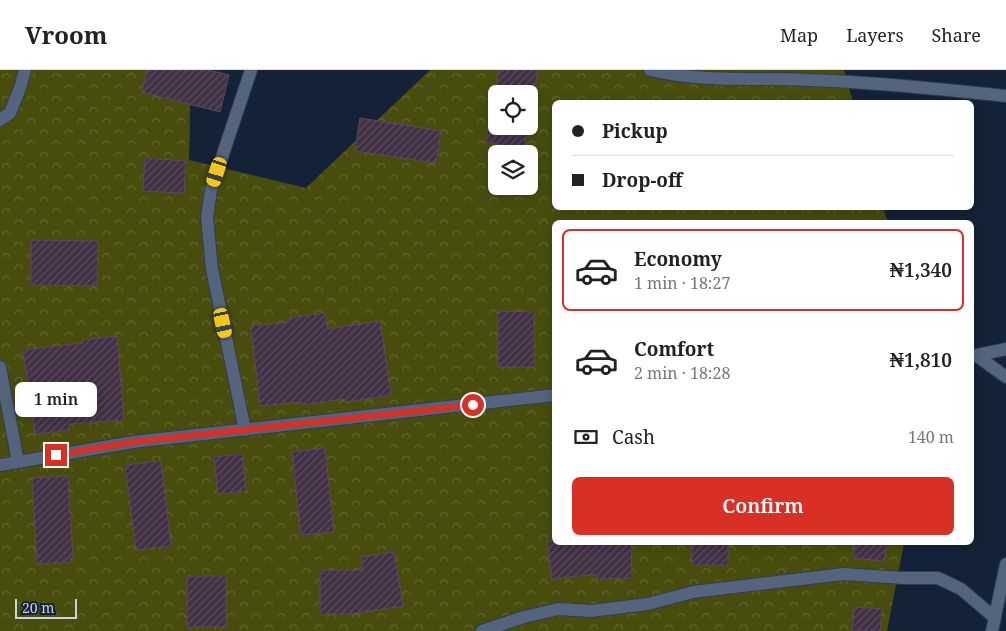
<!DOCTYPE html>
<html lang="en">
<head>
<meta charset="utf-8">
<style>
  body { margin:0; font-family:"Noto Serif",serif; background:#f2f2f2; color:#222; height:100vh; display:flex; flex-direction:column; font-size:19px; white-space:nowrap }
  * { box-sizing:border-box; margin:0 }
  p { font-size:16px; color:#767676 }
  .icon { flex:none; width:28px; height:28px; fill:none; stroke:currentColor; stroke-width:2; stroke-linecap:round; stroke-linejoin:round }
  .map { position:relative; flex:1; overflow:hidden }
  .details { position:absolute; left:552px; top:150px; width:422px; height:325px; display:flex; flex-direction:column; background:#fff; border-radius:8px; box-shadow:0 2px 12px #0003 }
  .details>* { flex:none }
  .banner { position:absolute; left:552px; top:30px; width:422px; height:110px; border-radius:8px; box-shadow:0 2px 12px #0003; display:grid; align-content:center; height:110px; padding:0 20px; background:#fff }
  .buttons { position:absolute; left:488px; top:15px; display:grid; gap:10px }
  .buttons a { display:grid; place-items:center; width:50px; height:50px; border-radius:8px; background:#fff; box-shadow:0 2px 12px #0003; font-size:25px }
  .scale { position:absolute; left:15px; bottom:12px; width:62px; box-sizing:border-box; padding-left:5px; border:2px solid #cad3e1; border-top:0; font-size:14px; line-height:18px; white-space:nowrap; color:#cad3e1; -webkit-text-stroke:4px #142237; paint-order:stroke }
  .end { position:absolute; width:22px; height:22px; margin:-11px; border:6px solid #d93025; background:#fff; box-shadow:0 0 0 2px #fff }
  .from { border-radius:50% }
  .bubble { position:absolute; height:35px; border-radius:8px; background:#fff; box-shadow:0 2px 12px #0003; font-size:16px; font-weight:600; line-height:35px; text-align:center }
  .car { position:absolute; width:15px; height:30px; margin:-15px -8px; border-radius:6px; box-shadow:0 0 4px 1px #0007; background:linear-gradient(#f5c518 24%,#345 0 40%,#f5c518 0 76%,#345 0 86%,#f5c518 0) }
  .banner b { display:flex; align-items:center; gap:18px; height:48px; font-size:19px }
  .banner b+b { border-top:1px solid #e0e0e0 }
  .banner i { width:12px; height:12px; background:#222 }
  ul { padding:9px 0 0; list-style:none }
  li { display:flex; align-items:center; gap:15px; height:82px; margin:0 10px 8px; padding:0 10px; border:2px solid transparent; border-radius:8px }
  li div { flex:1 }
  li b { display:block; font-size:19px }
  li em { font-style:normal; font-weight:600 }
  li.active { border-color:#d93025 }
  li>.icon { width:45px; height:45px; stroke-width:1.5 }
  .pay { display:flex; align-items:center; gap:12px; height:55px; padding:0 20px; font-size:19px }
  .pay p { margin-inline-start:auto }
  .button { display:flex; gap:10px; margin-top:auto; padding:10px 20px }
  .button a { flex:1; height:58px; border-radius:8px; background:#d93025; color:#fff; font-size:20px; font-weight:600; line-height:58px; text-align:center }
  header { display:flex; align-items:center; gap:30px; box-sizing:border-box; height:70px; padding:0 25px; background:#fff; border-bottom:1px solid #e0e0e0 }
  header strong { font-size:24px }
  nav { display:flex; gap:28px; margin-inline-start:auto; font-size:18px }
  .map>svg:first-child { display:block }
  .forest { fill:url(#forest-crowns); fill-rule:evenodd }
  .building { fill:url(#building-hatch); stroke:#5b475e }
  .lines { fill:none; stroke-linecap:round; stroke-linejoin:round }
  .street-casing { stroke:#323b4d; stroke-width:14 }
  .street { stroke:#53647c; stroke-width:12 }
  .route { stroke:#d93025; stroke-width:6 }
</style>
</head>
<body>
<header>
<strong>Vroom</strong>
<nav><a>Map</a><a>Layers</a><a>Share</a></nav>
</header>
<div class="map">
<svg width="1006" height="561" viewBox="0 0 1006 561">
  <defs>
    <pattern id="forest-crowns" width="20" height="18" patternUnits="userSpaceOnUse" patternTransform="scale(1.25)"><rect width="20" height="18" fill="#484d0e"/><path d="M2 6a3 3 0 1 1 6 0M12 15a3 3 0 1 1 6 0" fill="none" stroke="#616631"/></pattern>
    <pattern id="building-hatch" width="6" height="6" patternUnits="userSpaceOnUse" patternTransform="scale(1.25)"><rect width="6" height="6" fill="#423045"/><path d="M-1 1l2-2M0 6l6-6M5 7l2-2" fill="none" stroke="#5c4d60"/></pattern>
  </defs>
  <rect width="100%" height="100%" fill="#142237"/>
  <!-- forest -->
  <path class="forest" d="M 0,0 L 191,0 L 189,90 L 306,118 L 430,0 L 844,0 L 853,32 L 555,32 L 555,138 L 883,138 L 888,152 L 555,152 L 555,472 L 904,473 L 887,561 L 0,561 ZM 496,24 L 529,24 L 529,56 L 496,56 ZM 496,84 L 529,84 L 529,116 L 496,116 Z"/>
  <!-- building -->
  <path class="building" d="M 147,0 L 209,0 L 229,5 L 220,42 L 142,22 Z
    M 499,0 L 538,0 L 534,24 L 495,24 Z
    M 360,48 L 441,61 L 436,93 L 355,81 Z
    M 489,56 L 528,56 L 524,79 L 486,72 Z
    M 145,88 L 186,91 L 184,123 L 143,121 Z
    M 31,170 L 98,171 L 97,216 L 31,215 Z
    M 498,241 L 534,242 L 534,297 L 498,297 Z
    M 325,243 L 327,259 L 380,251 L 391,325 L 345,332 L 344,329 L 302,335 L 301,332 L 260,336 L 251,256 L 290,252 L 289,248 Z
    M 117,266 L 124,350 L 69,354 L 70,360 L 35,364 L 23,280 L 83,273 L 83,270 Z
    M 325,378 L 334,462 L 301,465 L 292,382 Z
    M 242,384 L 246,421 L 218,424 L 214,387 Z
    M 161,391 L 171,476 L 136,480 L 125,395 Z
    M 68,406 L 73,488 L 70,488 L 70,492 L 37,494 L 32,408 Z
    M 547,472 L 631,472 L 632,508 L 598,509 L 598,504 L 552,509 Z
    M 692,472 L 728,472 L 728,495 L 692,495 Z
    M 855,472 L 887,472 L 884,491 L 854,488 Z
    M 394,482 L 403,536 L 350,544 L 320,544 L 320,500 L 363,500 L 361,487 Z
    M 187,506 L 226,506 L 226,557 L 187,557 Z
    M 854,537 L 882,539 L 880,561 L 852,561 Z"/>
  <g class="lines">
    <defs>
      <path id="street" d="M 650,0 C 706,13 753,7 809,10 C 874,12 941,19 1006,26
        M 0,50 L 10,43 L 20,18 L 25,0
        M 972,286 L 1006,279
        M 977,286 L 1006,307
        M 0,297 L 18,392
        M 245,360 L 212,199 L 207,147 L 211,120 L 251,0
        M 0,395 L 133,372 L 555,325
        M 482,561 L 524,547 L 558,539 L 591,541 L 648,534 L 693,522 L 843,504 L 903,508 L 938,508 L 961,519 L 995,548
        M 992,561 L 1006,494"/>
    </defs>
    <!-- street casing -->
    <use href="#street" class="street-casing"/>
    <!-- street -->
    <use href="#street" class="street"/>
  </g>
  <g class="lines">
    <!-- route -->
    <path class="route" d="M 56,385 L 133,372 L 473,335"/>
  </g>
</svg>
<div class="buttons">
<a><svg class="icon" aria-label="locate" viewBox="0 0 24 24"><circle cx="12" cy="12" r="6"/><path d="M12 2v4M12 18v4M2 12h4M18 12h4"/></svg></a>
<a><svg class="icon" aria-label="layers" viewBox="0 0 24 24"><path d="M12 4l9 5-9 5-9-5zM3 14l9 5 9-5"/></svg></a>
</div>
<div class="scale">20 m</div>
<i class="end from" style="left:473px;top:335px"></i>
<i class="end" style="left:56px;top:385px"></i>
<div class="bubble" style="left:15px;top:312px;width:82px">1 min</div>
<i class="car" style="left:217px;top:102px;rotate:198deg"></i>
<i class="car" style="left:223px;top:253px;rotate:168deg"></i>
<div class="banner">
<b><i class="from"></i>Pickup</b>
<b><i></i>Drop-off</b>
</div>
<section class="details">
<ul>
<li class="active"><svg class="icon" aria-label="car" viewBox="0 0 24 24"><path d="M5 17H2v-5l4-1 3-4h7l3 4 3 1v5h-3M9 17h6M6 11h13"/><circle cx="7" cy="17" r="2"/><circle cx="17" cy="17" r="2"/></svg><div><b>Economy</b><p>1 min · 18:27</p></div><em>₦1,340</em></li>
<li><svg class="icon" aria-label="car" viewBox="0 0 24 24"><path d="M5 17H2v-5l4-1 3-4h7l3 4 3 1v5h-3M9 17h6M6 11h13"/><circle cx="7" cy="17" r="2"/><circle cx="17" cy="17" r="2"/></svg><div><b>Comfort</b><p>2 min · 18:28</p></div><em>₦1,810</em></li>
</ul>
<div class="pay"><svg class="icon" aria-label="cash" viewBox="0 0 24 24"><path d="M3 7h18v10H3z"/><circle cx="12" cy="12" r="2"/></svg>Cash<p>140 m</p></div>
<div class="button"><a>Confirm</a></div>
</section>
</div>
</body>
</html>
